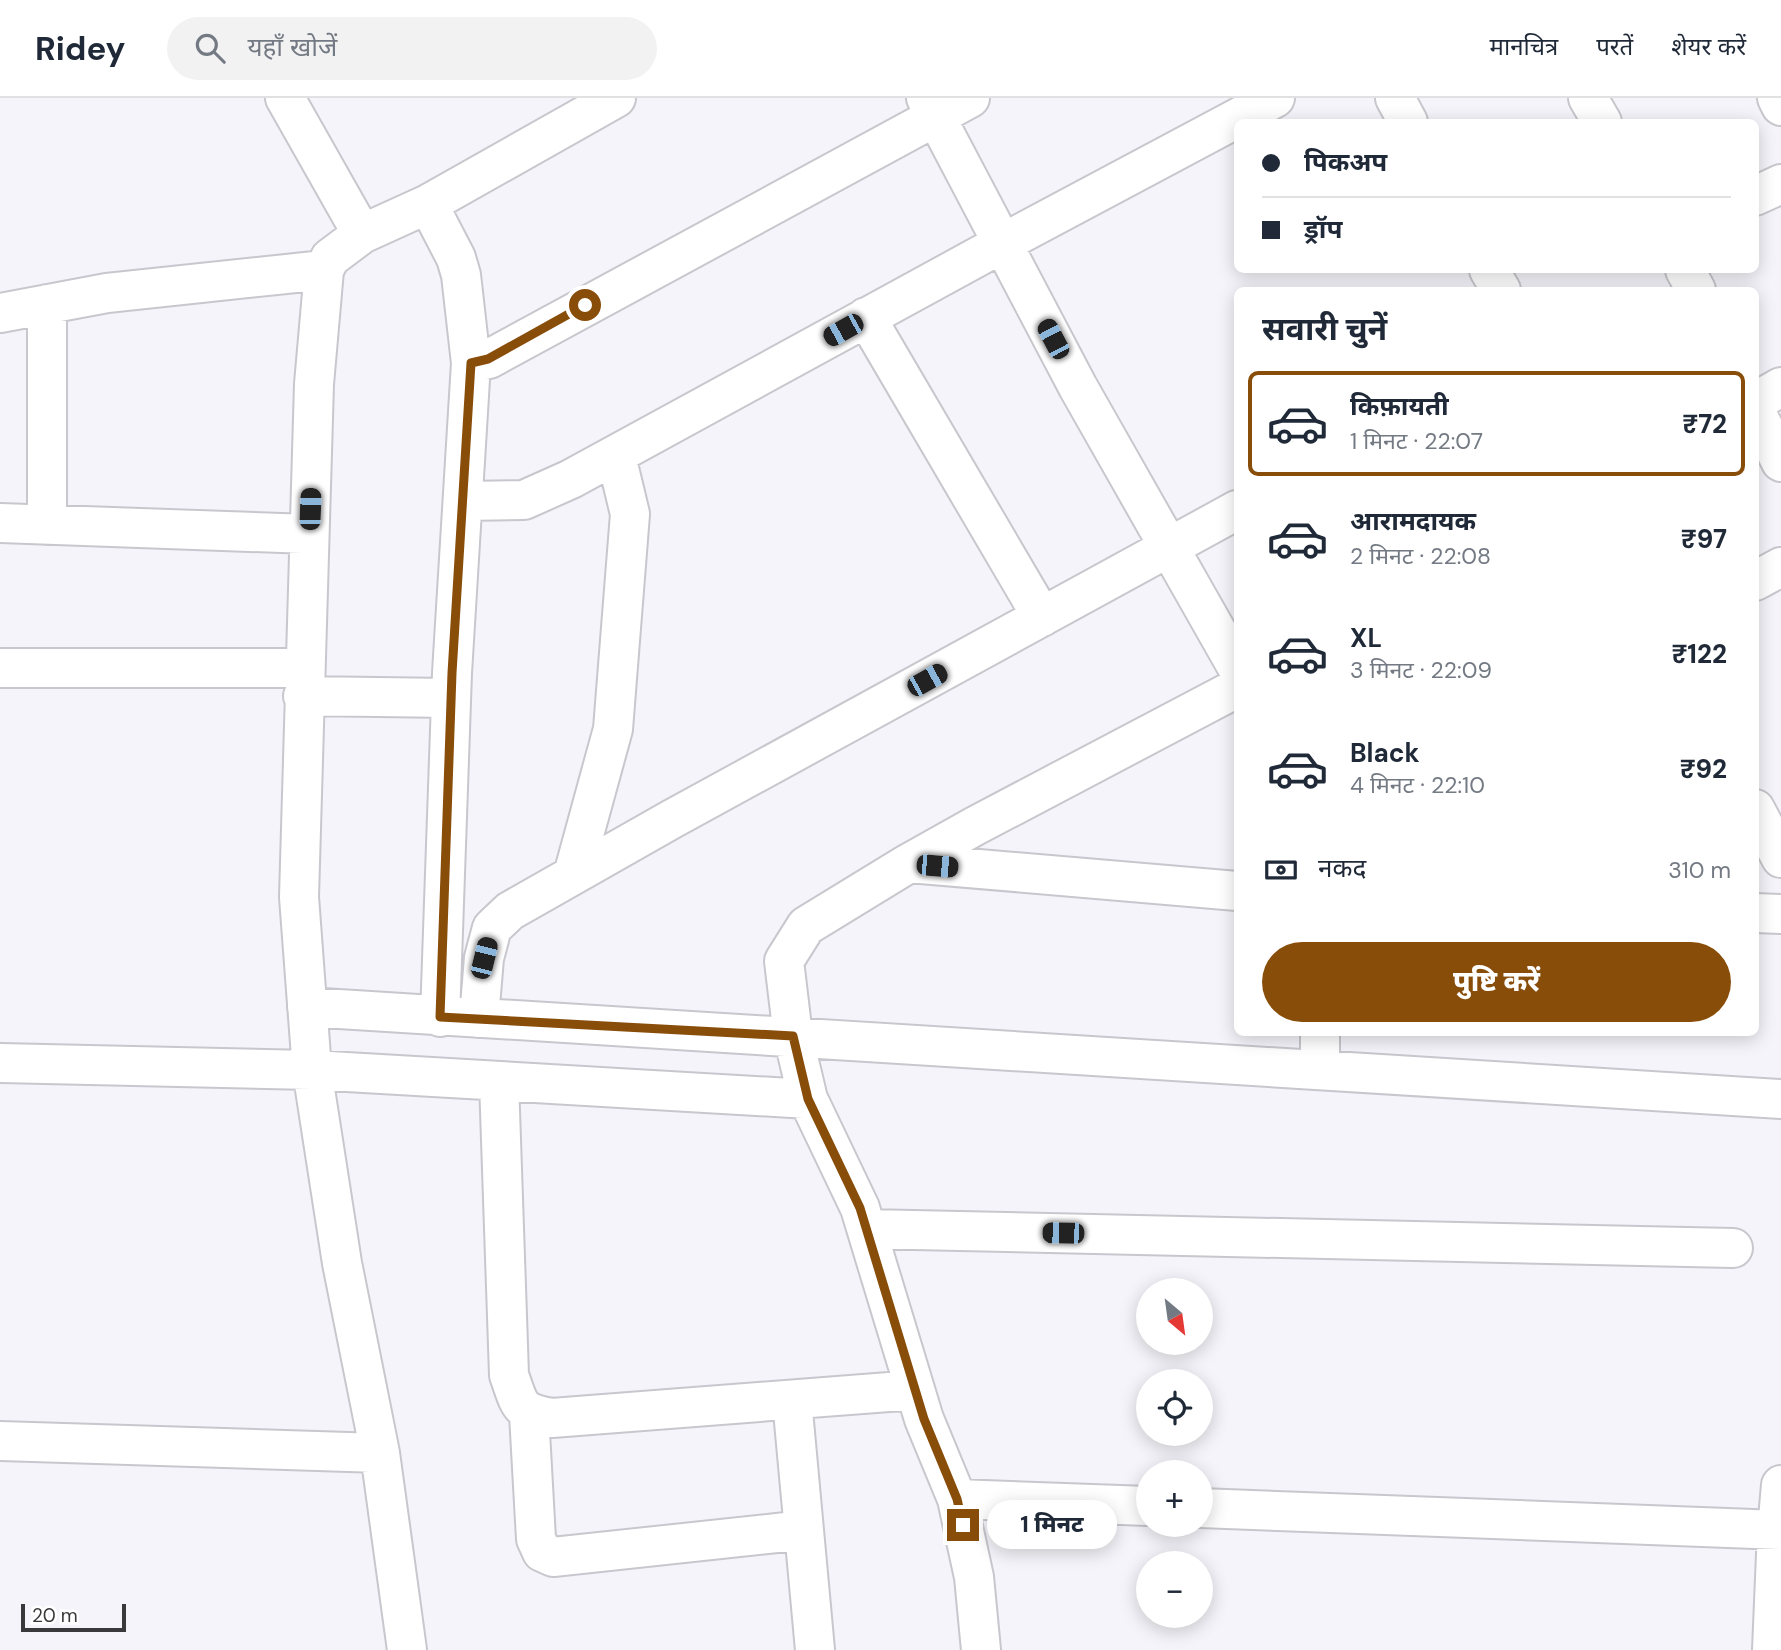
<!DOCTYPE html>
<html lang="hi">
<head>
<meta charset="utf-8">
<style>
  body { margin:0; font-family:"DM Sans","Noto Sans Devanagari",sans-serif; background:#f2f2f3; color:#1f2937; height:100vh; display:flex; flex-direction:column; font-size:26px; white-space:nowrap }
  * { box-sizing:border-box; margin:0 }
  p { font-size:23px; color:#747a83 }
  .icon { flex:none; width:38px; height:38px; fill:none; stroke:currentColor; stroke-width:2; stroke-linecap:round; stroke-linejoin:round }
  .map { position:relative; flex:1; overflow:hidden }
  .details { position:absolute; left:1234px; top:189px; width:525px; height:749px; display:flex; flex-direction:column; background:#fff; border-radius:10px; box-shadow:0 4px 18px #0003 }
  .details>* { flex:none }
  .top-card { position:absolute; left:1234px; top:21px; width:525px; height:154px; border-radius:10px; box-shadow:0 4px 18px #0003; display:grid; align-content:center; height:154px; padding:0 28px; background:#fff }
  .needle { width:46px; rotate:151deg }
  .tools { position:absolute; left:1136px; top:1180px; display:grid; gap:14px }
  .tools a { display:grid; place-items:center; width:77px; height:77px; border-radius:50%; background:#fff; box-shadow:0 4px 18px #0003; font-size:35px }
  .scale { position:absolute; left:21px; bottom:18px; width:105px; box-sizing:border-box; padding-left:7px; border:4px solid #39393b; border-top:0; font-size:19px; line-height:24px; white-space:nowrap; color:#39393b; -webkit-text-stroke:5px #fff; paint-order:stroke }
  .end { position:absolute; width:32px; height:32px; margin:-16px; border:9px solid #894d0a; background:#fff; box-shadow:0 0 0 4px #fff }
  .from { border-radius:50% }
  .bubble { position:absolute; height:49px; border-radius:24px; background:#fff; box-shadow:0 4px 18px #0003; font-size:23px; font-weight:800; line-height:49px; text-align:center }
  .car { position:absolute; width:21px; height:42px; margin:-21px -10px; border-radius:9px; box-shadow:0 0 5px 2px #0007; background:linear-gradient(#222 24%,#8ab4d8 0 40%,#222 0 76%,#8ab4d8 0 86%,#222 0) }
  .top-card b { display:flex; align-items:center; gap:24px; height:66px; font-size:26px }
  .top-card b+b { border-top:2px solid #e0e1e3 }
  .top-card i { width:18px; height:18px; background:#1f2937 }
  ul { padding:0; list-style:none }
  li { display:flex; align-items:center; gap:21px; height:105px; margin:0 14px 10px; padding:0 14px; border:4px solid transparent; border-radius:10px }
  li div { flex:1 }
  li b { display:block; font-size:26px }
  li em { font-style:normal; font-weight:800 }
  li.on { border-color:#894d0a }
  li>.icon { width:63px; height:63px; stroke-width:1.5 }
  h2 { padding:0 28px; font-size:32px; line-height:84px }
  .pay { display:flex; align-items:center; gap:18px; height:77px; padding:0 28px; font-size:26px }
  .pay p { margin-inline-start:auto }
  .button { display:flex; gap:14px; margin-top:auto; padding:14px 28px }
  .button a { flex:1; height:80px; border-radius:42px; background:#894d0a; color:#fff; font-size:28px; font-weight:800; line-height:80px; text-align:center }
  header { display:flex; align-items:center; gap:42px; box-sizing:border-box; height:98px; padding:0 35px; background:#fff; border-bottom:2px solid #e0e1e3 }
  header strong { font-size:33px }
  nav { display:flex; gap:38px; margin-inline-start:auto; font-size:24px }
  .search { width:490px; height:63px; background:#f2f2f3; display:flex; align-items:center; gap:18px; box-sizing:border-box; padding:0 24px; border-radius:38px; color:#747a83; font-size:26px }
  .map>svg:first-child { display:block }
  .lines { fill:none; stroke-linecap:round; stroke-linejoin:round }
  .minor-casing { stroke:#c8c7cd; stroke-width:42 }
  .minor { stroke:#fff; stroke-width:38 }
  .route { stroke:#894d0a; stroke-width:9 }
</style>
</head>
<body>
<header>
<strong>Ridey</strong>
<div class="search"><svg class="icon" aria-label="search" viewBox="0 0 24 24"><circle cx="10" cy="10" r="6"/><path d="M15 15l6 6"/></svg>यहाँ खोजें</div>
<nav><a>मानचित्र</a><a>परतें</a><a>शेयर करें</a></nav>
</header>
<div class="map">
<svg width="1781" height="1552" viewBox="0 0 1781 1552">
  <rect width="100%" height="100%" fill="#f5f4fa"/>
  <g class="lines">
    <defs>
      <path id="minor" d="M 285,0 L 362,136
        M 926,0 L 1078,289 L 1237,569
        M 1395,0 L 1408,24
        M 1588,0 L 1602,24
        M 1777,0 L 1781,8
        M 1755,98 L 1781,86
        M 428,106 L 456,160 L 461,177 L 471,265 L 452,575 L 440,919
        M 1489,172 L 1501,192
        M 1685,172 L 1696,192
        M 0,215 L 107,195 L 324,172
        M 866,219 L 1042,519
        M 471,265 L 489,261 L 970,0
        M 1755,304 L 1781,289
        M 1755,312 L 1781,364
        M 463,403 L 524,402 L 571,381 L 1003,145 L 1275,0
        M 0,425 L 309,436
        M 47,427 L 47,206
        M 1755,483 L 1781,469
        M 0,570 L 305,570
        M 303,598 L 451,600
        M 1755,711 L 1781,760
        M 909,765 L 1237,793
        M 573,777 L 613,631 L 630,416 L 616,358
        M 1755,815 L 1781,816
        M 307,909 L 1781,1001
        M 479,920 L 484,860 L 492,830 L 510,813 L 672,721 L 1237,412
        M 0,965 L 312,972 L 808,1001
        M 1320,972 L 1320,934
        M 499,983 L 509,1277 C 520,1308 518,1314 552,1320 L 915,1292
        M 867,1131 L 1733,1150
        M 792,1302 L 815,1552
        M 529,1316 L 536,1441 L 542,1454 L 553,1459 L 804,1432
        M 0,1343 L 380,1355
        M 957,1401 L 1148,1408
        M 1200,1410 L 1781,1432
        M 407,1552 L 380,1355 L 342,1165 L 312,972 L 299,799 L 314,286 L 324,172 L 330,160 L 362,136 L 428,106 L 616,0
        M 981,1552 L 974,1479 L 957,1401 L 924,1321 L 860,1110 L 808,1001 L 793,938 L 784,863 L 806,828 L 909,765 L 975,728 L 1237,590
        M 1772,1552 L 1777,1432 L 1781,1387"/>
    </defs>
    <!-- minor casing -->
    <use href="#minor" class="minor-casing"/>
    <!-- minor -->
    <use href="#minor" class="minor"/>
  </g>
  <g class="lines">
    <!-- route -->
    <path class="route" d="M 585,207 L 488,261 L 471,265 L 452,575 L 440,919 L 793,938 L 808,1001 L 860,1110 L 924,1321 L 957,1401 L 963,1427"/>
  </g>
</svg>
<div class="tools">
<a><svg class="needle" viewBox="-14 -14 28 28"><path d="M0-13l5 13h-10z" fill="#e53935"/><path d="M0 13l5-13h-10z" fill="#747a83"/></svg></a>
<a><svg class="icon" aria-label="locate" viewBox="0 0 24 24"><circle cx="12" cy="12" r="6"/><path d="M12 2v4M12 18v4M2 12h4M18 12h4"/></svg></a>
<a>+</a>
<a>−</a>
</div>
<div class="scale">20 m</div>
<i class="end from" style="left:585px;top:207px"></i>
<i class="end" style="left:963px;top:1427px"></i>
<div class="bubble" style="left:987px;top:1402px;width:130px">1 मिनट</div>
<i class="car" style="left:843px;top:232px;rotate:241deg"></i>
<i class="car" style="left:1053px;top:241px;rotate:332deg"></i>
<i class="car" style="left:310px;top:411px;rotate:2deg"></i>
<i class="car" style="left:927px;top:582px;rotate:61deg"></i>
<i class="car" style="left:937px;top:768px;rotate:95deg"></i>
<i class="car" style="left:484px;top:860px;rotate:14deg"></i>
<i class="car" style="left:1063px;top:1135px;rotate:271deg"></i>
<div class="top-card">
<b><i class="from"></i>पिकअप</b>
<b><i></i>ड्रॉप</b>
</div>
<section class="details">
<h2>सवारी चुनें</h2>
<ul>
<li class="on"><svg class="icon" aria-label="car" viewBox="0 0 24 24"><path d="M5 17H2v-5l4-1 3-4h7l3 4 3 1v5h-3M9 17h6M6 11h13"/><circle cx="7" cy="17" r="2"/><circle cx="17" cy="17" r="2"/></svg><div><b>किफ़ायती</b><p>1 मिनट · 22:07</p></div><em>₹72</em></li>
<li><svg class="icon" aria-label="car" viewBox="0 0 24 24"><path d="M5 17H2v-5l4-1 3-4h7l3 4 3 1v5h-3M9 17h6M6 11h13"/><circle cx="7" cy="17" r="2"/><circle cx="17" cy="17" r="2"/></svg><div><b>आरामदायक</b><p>2 मिनट · 22:08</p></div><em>₹97</em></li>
<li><svg class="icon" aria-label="car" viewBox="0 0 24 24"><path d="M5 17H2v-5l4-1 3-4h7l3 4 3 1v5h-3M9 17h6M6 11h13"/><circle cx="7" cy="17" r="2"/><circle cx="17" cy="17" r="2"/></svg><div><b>XL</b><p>3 मिनट · 22:09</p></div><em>₹122</em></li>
<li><svg class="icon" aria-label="car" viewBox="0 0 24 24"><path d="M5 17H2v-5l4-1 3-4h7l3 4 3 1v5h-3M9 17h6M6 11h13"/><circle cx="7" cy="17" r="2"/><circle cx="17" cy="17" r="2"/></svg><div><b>Black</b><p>4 मिनट · 22:10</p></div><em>₹92</em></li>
</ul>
<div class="pay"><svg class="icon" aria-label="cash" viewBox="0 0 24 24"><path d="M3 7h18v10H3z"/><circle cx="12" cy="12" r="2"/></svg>नकद<p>310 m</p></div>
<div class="button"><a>पुष्टि करें</a></div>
</section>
</div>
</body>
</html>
